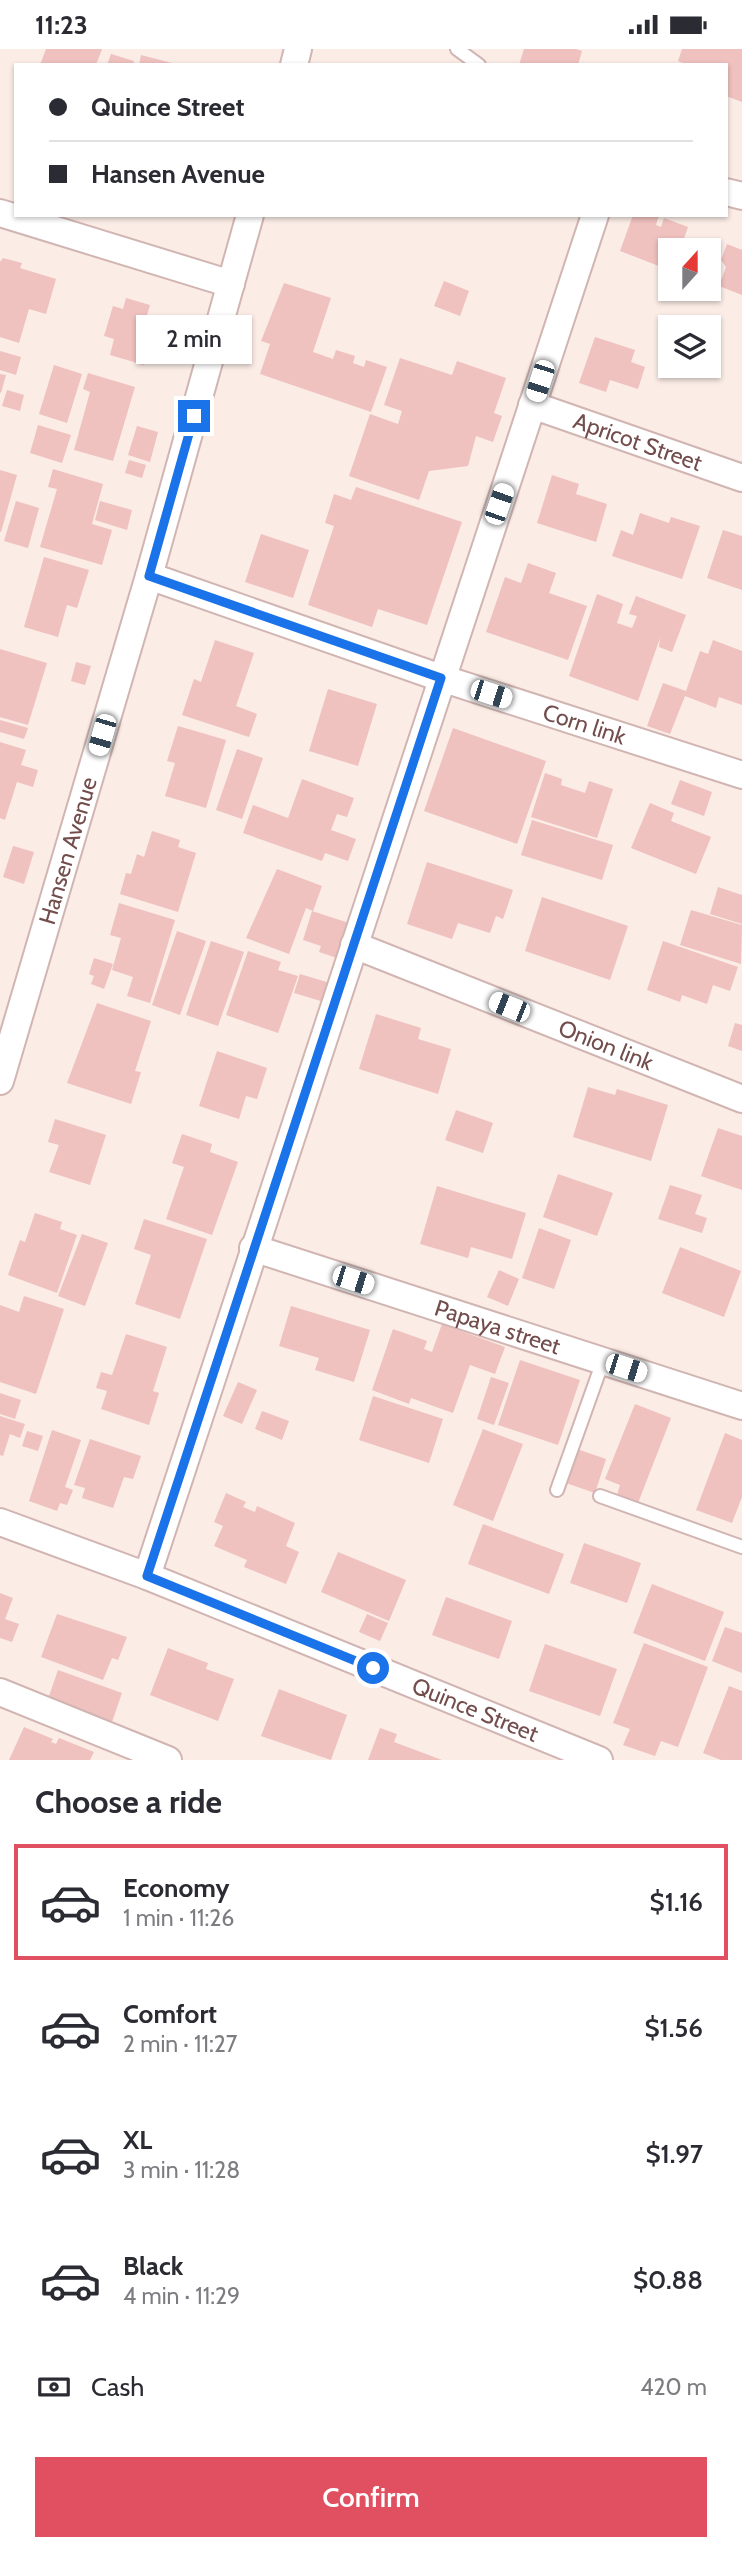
<!DOCTYPE html>
<html lang="en">
<head>
<meta charset="utf-8">
<style>
  body { margin:0; font-family:Cabin,sans-serif; background:#f7f7f7; color:#2b2b33; height:100vh; display:flex; flex-direction:column; font-size:26px; white-space:nowrap }
  * { box-sizing:border-box; margin:0 }
  p { font-size:23px; color:#7c7c81 }
  .icon { flex:none; width:38px; height:38px; fill:none; stroke:currentColor; stroke-width:2; stroke-linecap:round; stroke-linejoin:round }
  .map { position:relative; height:1711px; overflow:hidden }
  .drawer { display:flex; flex-direction:column; background:#fff; flex:1 }
  .drawer>* { flex:none }
  .hud { position:absolute; left:14px; top:14px; width:714px; height:154px; border-radius:0px; box-shadow:0 2px 5px #0004; display:grid; align-content:center; height:154px; padding:0 35px; background:#fff }
  .needle { width:46px; rotate:21deg }
  .fabs { position:absolute; left:658px; top:189px; display:grid; gap:14px }
  .fabs a { display:grid; place-items:center; width:63px; height:63px; border-radius:0px; background:#fff; box-shadow:0 2px 5px #0004; font-size:35px }
  .end { position:absolute; width:32px; height:32px; margin:-16px; border:9px solid #1a73e8; background:#fff; box-shadow:0 0 0 4px #fff }
  .from { border-radius:50% }
  .bubble { position:absolute; height:49px; border-radius:0px; background:#fff; box-shadow:0 2px 5px #0004; font-size:23px; font-weight:600; line-height:49px; text-align:center }
  .car { position:absolute; width:21px; height:42px; margin:-21px -10px; border-radius:9px; box-shadow:0 0 5px 2px #0007; background:linear-gradient(#fff 24%,#345 0 40%,#fff 0 76%,#345 0 86%,#fff 0) }
  .hud b { display:flex; align-items:center; gap:24px; height:66px; font-size:26px }
  .hud b+b { border-top:2px solid #e1e1e2 }
  .hud i { width:18px; height:18px; background:#2b2b33 }
  ul { padding:0; list-style:none }
  li { display:flex; align-items:center; gap:21px; height:116px; margin:0 14px 10px; padding:0 21px; border:4px solid transparent; border-radius:0px }
  li div { flex:1 }
  li b { display:block; font-size:26px }
  li em { font-style:normal; font-weight:600 }
  li.on { border-color:#e05061 }
  li>.icon { width:63px; height:63px; stroke-width:1.5 }
  h2 { padding:0 35px; font-size:32px; line-height:84px }
  .pay { display:flex; align-items:center; gap:18px; height:77px; padding:0 35px; font-size:26px }
  .pay p { margin-inline-start:auto }
  .cta { display:flex; gap:14px; margin-top:auto; padding:14px 35px }
  .cta a { flex:1; height:80px; border-radius:0px; background:#e05061; color:#fff; font-size:28px; font-weight:600; line-height:80px; text-align:center }
  .status { display:flex; justify-content:space-between; align-items:center; height:49px; padding:0 35px; background:#fff; direction:ltr }
  .status svg { height:19px; fill:currentColor }
  .map>svg:first-child { display:block }
  .building { fill:#efc1bf }
  .lines { fill:none; stroke-linecap:round; stroke-linejoin:round }
  .lane-casing { stroke:#d1b5b2; stroke-width:16 }
  .street-casing { stroke:#d1b5b2; stroke-width:30 }
  .lane { stroke:#fff; stroke-width:12 }
  .street { stroke:#fff; stroke-width:26 }
  .route { stroke:#1a73e8; stroke-width:9 }
  .labels { text-anchor:middle; stroke-width:5; stroke-linejoin:round; paint-order:stroke }
  .street-label { font-size:23px; fill:#734c4c; stroke:#fef1ec }
</style>
</head>
<body>
<div class="status"><b>11:23</b><svg viewBox="0 0 49 12"><path d="M0 12V9h3v3zM5 12V6h3v6zM10 12V3h3v9zM15 12V0h3v12zM26 1h20v11H26zM47 4h2v5h-2z"/></svg></div>
<div class="map">
<svg width="742" height="1711" viewBox="0 0 742 1711">
  <rect width="100%" height="100%" fill="#fbece6"/>
  <!-- building -->
  <path class="building" d="M 46,0 L 102,0 L 96,16 L 40,16 Z
    M 524,0 L 576,0 L 582,2 L 578,16 L 519,16 Z
    M 682,0 L 742,0 L 742,53 L 726,47 L 726,16 L 688,16 L 678,12 Z
    M 111,5 L 134,12 L 133,16 L 107,16 Z
    M 141,6 L 176,15 L 176,16 L 139,16 Z
    M 633,166 L 659,166 L 656,176 L 661,178 L 664,169 L 688,178 L 682,195 L 692,199 L 691,201 L 670,201 L 670,226 L 663,224 L 664,219 L 620,202 Z
    M 727,195 L 742,201 L 742,246 L 719,237 L 726,218 L 721,211 Z
    M 3,209 L 22,214 L 20,219 L 56,230 L 46,265 L 29,260 L 19,294 L 0,288 L 0,213 Z
    M 444,232 L 469,242 L 460,267 L 434,257 Z
    M 284,234 L 331,249 L 313,303 L 333,310 L 336,301 L 355,307 L 353,314 L 364,318 L 366,311 L 387,318 L 371,363 L 260,325 L 270,295 L 261,292 Z
    M 126,249 L 150,256 L 140,290 L 151,293 L 144,316 L 110,306 L 114,290 L 104,287 L 113,257 L 123,260 Z
    M 595,288 L 635,301 L 631,313 L 645,318 L 638,340 L 610,331 L 606,343 L 579,334 Z
    M 0,302 L 21,308 L 16,326 L 0,321 Z
    M 400,309 L 452,326 L 457,312 L 506,329 L 494,364 L 502,367 L 493,393 L 476,387 L 468,417 L 429,422 L 419,451 L 349,427 L 370,365 L 398,375 L 402,362 L 384,356 Z
    M 54,316 L 82,325 L 67,374 L 39,365 Z
    M 88,324 L 135,338 L 113,412 L 74,401 L 90,343 L 83,340 Z
    M 0,325 L 6,326 L 1,344 L 0,343 Z
    M 7,341 L 24,346 L 20,362 L 2,357 Z
    M 38,376 L 71,386 L 62,414 L 30,404 Z
    M 137,377 L 158,383 L 150,413 L 128,406 Z
    M 129,411 L 146,416 L 142,429 L 125,424 Z
    M 53,420 L 103,435 L 92,475 L 112,481 L 102,516 L 40,498 L 57,440 L 48,438 Z
    M 0,421 L 17,426 L 1,483 L 0,483 Z
    M 552,426 L 579,435 L 576,445 L 607,455 L 596,493 L 537,474 Z
    M 356,438 L 462,473 L 427,576 L 378,560 L 372,578 L 308,556 L 334,477 L 325,474 L 334,445 L 351,451 Z
    M 16,452 L 39,459 L 28,499 L 4,492 Z
    M 100,452 L 132,461 L 127,481 L 95,471 Z
    M 640,464 L 669,474 L 671,468 L 700,477 L 682,530 L 612,507 L 621,481 L 633,486 Z
    M 723,481 L 742,487 L 742,541 L 707,529 Z
    M 261,485 L 309,501 L 293,549 L 245,533 Z
    M 44,508 L 89,521 L 77,559 L 67,556 L 58,588 L 24,578 Z
    M 528,514 L 556,524 L 549,544 L 587,557 L 568,611 L 486,583 L 505,528 L 521,534 Z
    M 597,545 L 623,555 L 617,574 L 632,579 L 637,567 L 629,565 L 636,547 L 686,566 L 672,603 L 659,598 L 660,589 L 638,652 L 569,627 Z
    M 215,591 L 254,604 L 236,657 L 257,665 L 249,688 L 182,666 L 194,630 L 201,633 Z
    M 713,591 L 742,602 L 742,656 L 719,648 L 716,659 L 685,647 L 670,685 L 647,677 L 663,634 L 686,642 L 700,602 L 708,605 Z
    M 0,600 L 47,614 L 28,676 L 0,668 Z
    M 76,613 L 91,617 L 85,636 L 71,632 Z
    M 328,640 L 377,655 L 358,717 L 309,702 Z
    M 0,671 L 28,679 L 24,690 L 0,683 Z
    M 178,677 L 226,691 L 206,759 L 165,747 L 175,714 L 167,712 Z
    M 453,679 L 546,712 L 517,795 L 424,762 Z
    M 0,693 L 26,701 L 21,716 L 38,721 L 33,738 L 17,733 L 5,771 L 0,769 Z
    M 237,700 L 263,709 L 242,770 L 216,761 Z
    M 545,724 L 562,730 L 561,736 L 585,744 L 589,732 L 613,740 L 597,789 L 531,768 Z
    M 302,730 L 354,749 L 347,768 L 337,765 L 331,781 L 356,790 L 348,812 L 325,804 L 322,812 L 243,784 L 253,756 L 288,769 Z
    M 680,731 L 712,743 L 704,767 L 671,755 Z
    M 650,754 L 674,764 L 671,772 L 711,788 L 696,825 L 631,799 Z
    M 532,771 L 613,796 L 602,831 L 521,806 Z
    M 152,782 L 180,791 L 178,798 L 196,804 L 178,863 L 120,845 L 126,824 L 131,825 L 137,805 L 144,808 Z
    M 13,797 L 34,803 L 24,835 L 3,828 Z
    M 427,813 L 513,841 L 503,870 L 496,867 L 490,884 L 458,874 L 452,890 L 407,875 Z
    M 277,820 L 322,837 L 313,862 L 306,859 L 289,905 L 246,889 Z
    M 718,838 L 742,846 L 742,875 L 710,865 Z
    M 542,848 L 628,877 L 610,931 L 525,902 Z
    M 119,854 L 175,871 L 150,954 L 127,947 L 133,928 L 112,921 L 121,889 L 110,886 Z
    M 691,861 L 742,876 L 741,915 L 680,896 Z
    M 312,862 L 349,874 L 337,909 L 319,903 L 321,897 L 303,891 Z
    M 177,882 L 206,892 L 180,966 L 152,956 Z
    M 211,892 L 244,903 L 218,977 L 186,966 Z
    M 663,892 L 738,918 L 730,942 L 713,936 L 707,955 L 682,946 L 680,953 L 647,941 Z
    M 248,902 L 281,913 L 278,921 L 298,927 L 278,984 L 226,966 Z
    M 94,909 L 113,915 L 104,940 L 91,935 L 94,927 L 89,925 Z
    M 300,925 L 330,934 L 324,953 L 294,944 Z
    M 97,954 L 151,972 L 135,1022 L 141,1023 L 131,1055 L 67,1034 Z
    M 376,965 L 421,979 L 418,990 L 451,1000 L 438,1045 L 359,1020 Z
    M 735,974 L 742,976 L 742,1002 L 728,997 Z
    M 217,1002 L 267,1019 L 257,1050 L 246,1047 L 239,1070 L 199,1057 Z
    M 588,1038 L 615,1046 L 617,1040 L 668,1056 L 651,1112 L 573,1088 Z
    M 456,1061 L 493,1074 L 483,1104 L 445,1091 Z
    M 55,1070 L 106,1086 L 90,1136 L 49,1123 L 59,1096 L 48,1093 Z
    M 718,1079 L 742,1087 L 742,1141 L 701,1127 Z
    M 182,1085 L 212,1095 L 210,1103 L 238,1113 L 212,1186 L 166,1170 L 184,1118 L 172,1114 Z
    M 558,1125 L 613,1144 L 597,1187 L 543,1168 Z
    M 670,1136 L 702,1146 L 695,1165 L 707,1169 L 702,1184 L 658,1170 Z
    M 437,1137 L 526,1164 L 512,1210 L 471,1198 L 468,1209 L 420,1195 Z
    M 35,1164 L 62,1173 L 60,1180 L 77,1186 L 57,1244 L 8,1226 L 20,1191 L 25,1193 Z
    M 144,1170 L 207,1190 L 180,1270 L 135,1255 L 151,1206 L 134,1200 Z
    M 539,1179 L 571,1191 L 554,1240 L 522,1229 Z
    M 82,1185 L 108,1194 L 85,1257 L 58,1247 Z
    M 680,1198 L 741,1222 L 724,1268 L 662,1244 Z
    M 499,1221 L 519,1230 L 508,1257 L 487,1248 Z
    M 24,1247 L 64,1260 L 36,1345 L 0,1333 L 0,1256 L 19,1263 Z
    M 291,1257 L 370,1281 L 354,1333 L 315,1321 L 319,1309 L 279,1297 Z
    M 442,1275 L 505,1298 L 495,1325 L 470,1316 L 453,1364 L 411,1349 L 409,1355 L 372,1341 L 393,1280 L 427,1292 L 424,1300 L 432,1303 Z
    M 126,1285 L 167,1298 L 153,1342 L 159,1344 L 149,1376 L 101,1360 L 107,1342 L 96,1339 L 101,1323 L 112,1326 Z
    M 520,1311 L 580,1331 L 558,1396 L 498,1376 Z
    M 491,1328 L 509,1334 L 494,1376 L 477,1370 Z
    M 238,1333 L 257,1341 L 242,1375 L 223,1367 Z
    M 0,1344 L 21,1351 L 15,1370 L 0,1365 Z
    M 373,1347 L 443,1370 L 429,1414 L 359,1391 Z
    M 635,1355 L 671,1369 L 638,1454 L 617,1446 L 620,1436 L 605,1430 Z
    M 262,1362 L 289,1372 L 282,1391 L 255,1380 Z
    M 0,1367 L 25,1375 L 20,1389 L 10,1385 L 3,1407 L 0,1406 Z
    M 483,1380 L 523,1395 L 493,1472 L 453,1456 Z
    M 52,1381 L 81,1391 L 65,1438 L 73,1441 L 67,1456 L 60,1454 L 57,1462 L 29,1452 Z
    M 27,1382 L 43,1387 L 38,1402 L 22,1397 Z
    M 725,1384 L 742,1391 L 742,1448 L 732,1474 L 696,1461 Z
    M 90,1390 L 141,1407 L 133,1430 L 124,1428 L 113,1459 L 82,1449 L 85,1439 L 74,1436 Z
    M 574,1399 L 606,1410 L 595,1444 L 563,1433 Z
    M 226,1444 L 246,1453 L 243,1458 L 255,1463 L 257,1457 L 295,1474 L 286,1497 L 299,1503 L 286,1535 L 244,1518 L 247,1511 L 214,1497 L 223,1477 L 214,1473 Z
    M 483,1475 L 564,1505 L 549,1545 L 468,1515 Z
    M 584,1494 L 641,1514 L 627,1554 L 570,1534 Z
    M 338,1503 L 406,1531 L 389,1572 L 321,1543 Z
    M 652,1535 L 724,1563 L 705,1612 L 633,1584 Z
    M 0,1544 L 13,1549 L 5,1570 L 19,1575 L 12,1593 L 0,1589 Z
    M 446,1548 L 512,1572 L 499,1610 L 432,1586 Z
    M 57,1565 L 127,1588 L 118,1611 L 112,1609 L 103,1631 L 41,1608 Z
    M 367,1565 L 388,1574 L 380,1592 L 359,1583 Z
    M 725,1578 L 742,1584 L 742,1624 L 712,1612 Z
    M 644,1594 L 708,1618 L 678,1698 L 661,1692 L 655,1707 L 623,1696 L 630,1680 L 613,1674 Z
    M 545,1595 L 617,1620 L 600,1667 L 529,1642 Z
    M 168,1599 L 208,1614 L 206,1620 L 234,1630 L 218,1672 L 150,1646 Z
    M 58,1621 L 122,1644 L 112,1673 L 48,1650 Z
    M 729,1637 L 742,1642 L 742,1711 L 721,1711 L 703,1704 Z
    M 279,1640 L 347,1666 L 331,1711 L 261,1687 Z
    M 24,1678 L 53,1690 L 51,1693 L 56,1695 L 59,1689 L 94,1703 L 90,1711 L 9,1711 Z
    M 380,1679 L 397,1685 L 394,1693 L 442,1711 L 368,1711 Z"/>
  <g class="lines">
    <defs>
      <path id="lane" d="M 457,0 L 479,16
        M 557,1441 L 603,1312
        M 600,1447 L 742,1498"/>
      <g id="street">
        <path d="M 294,16 L 298,0"/>
        <path d="M 726,143 L 742,147"/>
        <path d="M 0,164 L 231,235"/>
        <path id="s1" d="M 532,356 L 742,429"/>
        <path id="s2" d="M 149,527 L 441,629 L 742,726"/>
        <path id="s3" d="M 354,896 L 742,1050"/>
        <path id="s4" d="M 0,1032 L 149,527 L 250,166"/>
        <path id="s5" d="M 253,1199 L 742,1357"/>
        <path id="s6" d="M 0,1473 L 147,1527 L 599,1711"/>
        <path d="M 147,1527 L 595,166"/>
        <path d="M 0,1643 L 168,1711"/>
      </g>
    </defs>
    <!-- lane casing -->
    <use href="#lane" class="lane-casing"/>
    <!-- street casing -->
    <use href="#street" class="street-casing"/>
    <!-- lane -->
    <use href="#lane" class="lane"/>
    <!-- street -->
    <use href="#street" class="street"/>
  </g>
  <g class="lines">
    <!-- route -->
    <path class="route" d="M 194,367 L 149,527 L 441,629 L 147,1527 L 373,1619"/>
  </g>
  <g class="labels">
    <!-- street labels -->
    <g class="street-label">
      <text dy="8" stroke="none"><textPath href="#s1" startOffset="112">Apricot Street</textPath></text>
      <text dy="8" stroke="none"><textPath href="#s2" startOffset="460">Corn link</textPath></text>
      <text dy="8" stroke="none"><textPath href="#s4" startOffset="240">Hansen Avenue</textPath></text>
      <text dy="8" stroke="none"><textPath href="#s3" startOffset="271">Onion link</textPath></text>
      <text dy="8" stroke="none"><textPath href="#s5" startOffset="257">Papaya street</textPath></text>
      <text dy="8" stroke="none"><textPath href="#s6" startOffset="511">Quince Street</textPath></text>
    </g>
  </g>
</svg>
<div class="fabs">
<a><svg class="needle" viewBox="-14 -14 28 28"><path d="M0-13l5 13h-10z" fill="#e53935"/><path d="M0 13l5-13h-10z" fill="#7c7c81"/></svg></a>
<a><svg class="icon" aria-label="layers" viewBox="0 0 24 24"><path d="M12 4l9 5-9 5-9-5zM3 14l9 5 9-5"/></svg></a>
</div>
<i class="end from" style="left:373px;top:1619px"></i>
<i class="end" style="left:194px;top:367px"></i>
<div class="bubble" style="left:136px;top:266px;width:116px">2 min</div>
<i class="car" style="left:540px;top:332px;rotate:198deg"></i>
<i class="car" style="left:499px;top:455px;rotate:19deg"></i>
<i class="car" style="left:491px;top:645px;rotate:108deg"></i>
<i class="car" style="left:102px;top:686px;rotate:196deg"></i>
<i class="car" style="left:509px;top:958px;rotate:292deg"></i>
<i class="car" style="left:353px;top:1231px;rotate:108deg"></i>
<i class="car" style="left:626px;top:1319px;rotate:108deg"></i>
<div class="hud">
<b><i class="from"></i>Quince Street</b>
<b><i></i>Hansen Avenue</b>
</div>
</div>
<section class="drawer">
<h2>Choose a ride</h2>
<ul>
<li class="on"><svg class="icon" aria-label="car" viewBox="0 0 24 24"><path d="M5 17H2v-5l4-1 3-4h7l3 4 3 1v5h-3M9 17h6M6 11h13"/><circle cx="7" cy="17" r="2"/><circle cx="17" cy="17" r="2"/></svg><div><b>Economy</b><p>1 min · 11:26</p></div><em>$1.16</em></li>
<li><svg class="icon" aria-label="car" viewBox="0 0 24 24"><path d="M5 17H2v-5l4-1 3-4h7l3 4 3 1v5h-3M9 17h6M6 11h13"/><circle cx="7" cy="17" r="2"/><circle cx="17" cy="17" r="2"/></svg><div><b>Comfort</b><p>2 min · 11:27</p></div><em>$1.56</em></li>
<li><svg class="icon" aria-label="car" viewBox="0 0 24 24"><path d="M5 17H2v-5l4-1 3-4h7l3 4 3 1v5h-3M9 17h6M6 11h13"/><circle cx="7" cy="17" r="2"/><circle cx="17" cy="17" r="2"/></svg><div><b>XL</b><p>3 min · 11:28</p></div><em>$1.97</em></li>
<li><svg class="icon" aria-label="car" viewBox="0 0 24 24"><path d="M5 17H2v-5l4-1 3-4h7l3 4 3 1v5h-3M9 17h6M6 11h13"/><circle cx="7" cy="17" r="2"/><circle cx="17" cy="17" r="2"/></svg><div><b>Black</b><p>4 min · 11:29</p></div><em>$0.88</em></li>
</ul>
<div class="pay"><svg class="icon" aria-label="cash" viewBox="0 0 24 24"><path d="M3 7h18v10H3z"/><circle cx="12" cy="12" r="2"/></svg>Cash<p>420 m</p></div>
<div class="cta"><a>Confirm</a></div>
</section>
</body>
</html>
